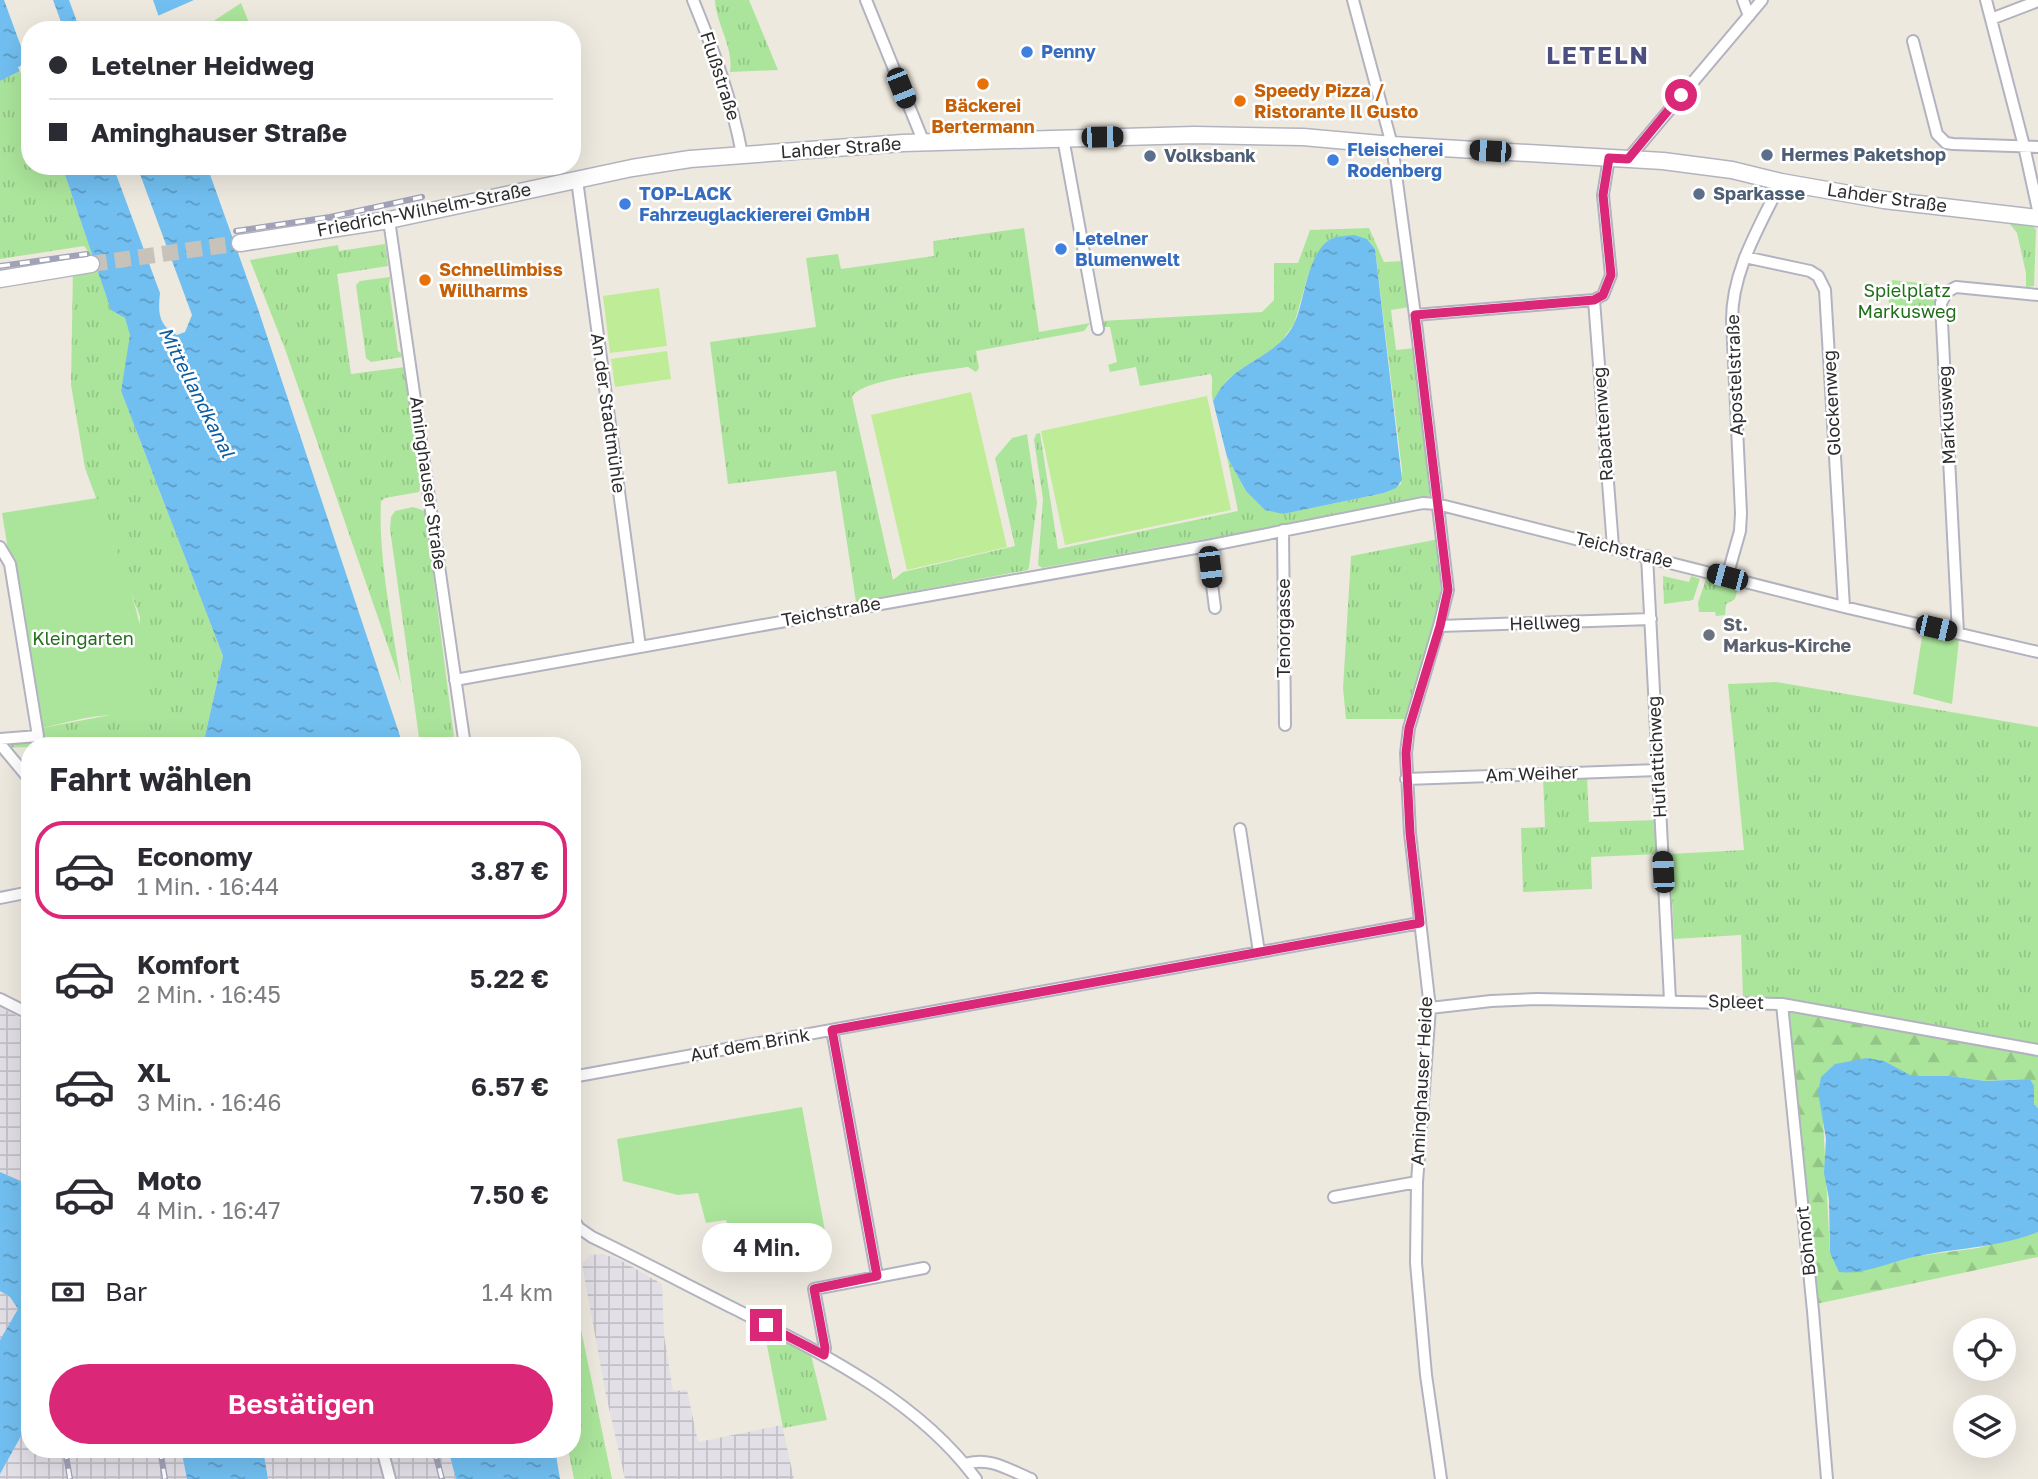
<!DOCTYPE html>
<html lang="de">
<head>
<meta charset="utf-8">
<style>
  body { margin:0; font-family:"Golos Text",sans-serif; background:#f2f2f3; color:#2b2b33; height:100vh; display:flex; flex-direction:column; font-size:26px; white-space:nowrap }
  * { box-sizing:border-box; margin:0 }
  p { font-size:23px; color:#7c7c81 }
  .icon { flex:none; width:38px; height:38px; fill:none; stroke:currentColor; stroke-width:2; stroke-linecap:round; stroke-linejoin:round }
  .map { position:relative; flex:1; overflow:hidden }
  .sheet { position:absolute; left:21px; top:737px; width:560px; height:721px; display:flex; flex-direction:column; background:#fff; border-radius:28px; box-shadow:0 7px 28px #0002 }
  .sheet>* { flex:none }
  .banner { position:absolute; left:21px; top:21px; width:560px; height:154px; border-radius:28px; box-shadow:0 7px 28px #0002; display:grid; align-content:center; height:154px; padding:0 28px; background:#fff }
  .controls { position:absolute; left:1953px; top:1318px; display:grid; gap:14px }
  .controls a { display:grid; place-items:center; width:63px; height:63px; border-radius:50%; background:#fff; box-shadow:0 7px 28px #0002; font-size:35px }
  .end { position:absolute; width:32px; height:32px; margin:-16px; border:9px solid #db2777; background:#fff; box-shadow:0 0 0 4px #fff }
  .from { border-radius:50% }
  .bubble { position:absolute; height:49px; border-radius:24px; background:#fff; box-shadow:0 7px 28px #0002; font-size:23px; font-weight:600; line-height:49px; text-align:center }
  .car { position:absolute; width:21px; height:42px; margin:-21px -10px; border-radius:9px; box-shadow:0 0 5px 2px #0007; background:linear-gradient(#222 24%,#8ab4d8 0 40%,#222 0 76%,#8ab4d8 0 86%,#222 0) }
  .banner b { display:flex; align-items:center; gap:24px; height:66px; font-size:26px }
  .banner b+b { border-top:2px solid #e1e1e2 }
  .banner i { width:18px; height:18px; background:#2b2b33 }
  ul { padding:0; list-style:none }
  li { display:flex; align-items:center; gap:21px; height:98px; margin:0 14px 10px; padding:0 14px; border:4px solid transparent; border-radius:28px }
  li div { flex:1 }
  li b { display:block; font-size:26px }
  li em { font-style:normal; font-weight:600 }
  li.selected { border-color:#db2777 }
  li>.icon { width:63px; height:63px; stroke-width:1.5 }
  h2 { padding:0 28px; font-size:32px; line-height:84px }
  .pay { display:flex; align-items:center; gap:18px; height:77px; padding:0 28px; font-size:26px }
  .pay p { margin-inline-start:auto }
  .primary-button { display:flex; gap:14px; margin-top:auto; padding:14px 28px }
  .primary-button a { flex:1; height:80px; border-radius:42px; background:#db2777; color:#fff; font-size:28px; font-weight:600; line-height:80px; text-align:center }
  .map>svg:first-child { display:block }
  .industrial { fill:url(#industrial-grid) }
  .grass { fill:url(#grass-tufts) }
  .forest { fill:url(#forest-firs) }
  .garden { fill:#abe59b }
  .pitch { fill:#beec97 }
  .water { fill:url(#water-ripples) }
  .pier { fill:#eee9df }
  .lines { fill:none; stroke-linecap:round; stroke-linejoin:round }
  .secondary-tunnel { stroke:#c7c3bb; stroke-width:16; stroke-dasharray:16 8; stroke-linecap:butt }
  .street-casing { stroke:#b3b3c0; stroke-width:14 }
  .secondary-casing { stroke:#b3b3c0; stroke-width:19 }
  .street { stroke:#fff; stroke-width:10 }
  .secondary { stroke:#fff; stroke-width:16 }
  .rail-casing { stroke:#a1a2b7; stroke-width:6 }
  .rail { stroke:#fff; stroke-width:3.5; stroke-dasharray:10; stroke-linecap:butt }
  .route { stroke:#db2777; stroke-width:9 }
  .shop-dot { fill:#3f7fe0; stroke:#fff; stroke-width:2.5 }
  .food-dot { fill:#e8710a; stroke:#fff; stroke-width:2.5 }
  .service-dot { fill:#5c6f8a; stroke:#fff; stroke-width:2.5 }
  .worship-dot { fill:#6b7280; stroke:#fff; stroke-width:2.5 }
  .labels { text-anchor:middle; stroke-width:5; stroke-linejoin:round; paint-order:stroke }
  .shop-label { font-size:18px; font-weight:bold; fill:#366cbe; stroke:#fff; text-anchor:start }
  .street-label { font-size:18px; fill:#2d2d2d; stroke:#fff }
  .food-label { font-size:18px; font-weight:bold; fill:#c56008; stroke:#fff; text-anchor:start }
  .service-label { font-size:18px; font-weight:bold; fill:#4e5e75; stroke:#fff; text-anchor:start }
  .park-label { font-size:18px; fill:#216d1a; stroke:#fff }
  .worship-label { font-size:18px; font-weight:bold; fill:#5b616d; stroke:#fff; text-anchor:start }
  .water-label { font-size:19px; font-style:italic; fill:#0b5ca2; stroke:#fff }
  .district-label { font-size:24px; font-weight:bold; letter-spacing:2px; fill:#4b4e7f; stroke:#fff }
</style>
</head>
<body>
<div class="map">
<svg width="2038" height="1479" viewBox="0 0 2038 1479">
  <defs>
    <pattern id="industrial-grid" width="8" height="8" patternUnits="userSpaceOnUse" patternTransform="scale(1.75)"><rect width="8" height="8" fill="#e2dfe7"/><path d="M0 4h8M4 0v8" fill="none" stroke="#c2c0c6"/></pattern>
    <pattern id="grass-tufts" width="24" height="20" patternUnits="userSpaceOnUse" patternTransform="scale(1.75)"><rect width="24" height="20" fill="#abe59b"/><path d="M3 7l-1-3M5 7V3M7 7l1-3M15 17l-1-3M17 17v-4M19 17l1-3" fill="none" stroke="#93c586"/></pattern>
    <pattern id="forest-firs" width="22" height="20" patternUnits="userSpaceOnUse" patternTransform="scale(1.75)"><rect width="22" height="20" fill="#abe59b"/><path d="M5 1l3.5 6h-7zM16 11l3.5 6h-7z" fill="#93c586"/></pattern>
    <pattern id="water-ripples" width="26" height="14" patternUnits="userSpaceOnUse" patternTransform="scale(1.75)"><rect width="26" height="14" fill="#71bff1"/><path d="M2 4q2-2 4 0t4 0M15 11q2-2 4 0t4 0" fill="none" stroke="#5d9cc4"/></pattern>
  </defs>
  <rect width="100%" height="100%" fill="#eee9df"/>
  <!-- industrial -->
  <path class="industrial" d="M 0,1007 L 30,1023 L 30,1185 L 0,1172 Z
    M 603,1254 L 620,1260 L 662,1284 L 664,1335 L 673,1391 L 687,1390 L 698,1442 L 782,1425 L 794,1479 L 625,1479 L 606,1395 L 582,1264 L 590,1255 Z
    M 0,1291 L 10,1297 L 18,1309 L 0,1340 Z
    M 30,1420 L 30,1449 L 181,1449 L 187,1479 L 0,1479 L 0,1474 Z
    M 263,1449 L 448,1449 L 456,1479 L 268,1479 Z"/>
  <!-- grass -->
  <path class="grass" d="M 715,0 L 749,0 L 778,70 L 730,72 C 734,46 716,25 715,0 Z
    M 241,3 L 252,30 L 211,30 L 209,24 Z
    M 30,66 L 30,166 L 62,166 L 111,309 L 125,318 L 131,335 L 121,391 L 223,656 L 203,745 L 30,746 L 30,747 L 0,748 L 0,739 L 37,736 L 37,729 L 115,714 L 132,714 L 140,617 L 85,468 L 71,385 L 73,267 L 96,262 L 84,246 L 0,259 L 0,81 Z
    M 2006,219 C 2016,221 2031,220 2036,230 L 2034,286 L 2026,287 L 2026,273 L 2017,233 Z
    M 1024,228 L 1039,332 L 1090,323 L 1084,331 L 976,351 L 979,368 L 976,372 L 968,367 C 946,370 859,380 852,397 L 893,580 L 903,572 L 1015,546 L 995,458 L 1012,438 L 1027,434 L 1037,502 L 1029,567 L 1028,570 L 856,602 L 836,471 L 728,484 L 710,342 L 816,327 L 806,258 L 838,254 L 841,269 L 934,256 L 933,241 Z
    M 1369,228 L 1384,262 L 1404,261 L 1410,307 L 1391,310 L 1396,350 L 1414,348 L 1432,492 L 1425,500 L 1053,566 L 1042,568 L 1038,565 L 1043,499 L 1034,440 L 1036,434 L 1040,433 L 1058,549 L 1238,511 L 1227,457 L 1246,491 L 1282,514 L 1384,493 L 1401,484 L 1402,470 L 1375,249 L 1367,239 L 1332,238 L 1319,251 L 1308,276 L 1294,324 L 1278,346 L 1241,369 L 1226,381 L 1213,401 C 1210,390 1214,381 1211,374 L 1140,386 L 1136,367 L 1110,372 L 1108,365 L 1117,362 L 1110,327 L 1104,327 L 1101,321 L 1262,312 L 1274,300 L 1274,263 L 1298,263 L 1310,230 Z
    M 385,244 L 388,266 L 337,274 L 351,374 L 405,367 L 422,483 L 419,492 L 385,498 L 381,501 C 378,558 393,627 401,684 L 285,349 L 250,260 L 338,245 L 339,251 Z
    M 390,277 L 389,286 L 398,351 L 401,353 L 402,357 L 371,362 L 366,358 L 356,285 L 360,281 Z
    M 1892,280 L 1929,284 L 1942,293 L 1937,317 L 1890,320 L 1888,290 L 1893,290 Z
    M 413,507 L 425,511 L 455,745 L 420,745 L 390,529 L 391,517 L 395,511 Z
    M 1439,539 L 1441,600 L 1407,719 L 1346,719 L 1343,688 L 1351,556 Z
    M 1663,576 L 1689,582 L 1691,576 L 1700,579 L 1693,600 L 1664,604 Z
    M 1707,576 L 1739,584 L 1735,599 L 1726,604 L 1725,615 L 1716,616 L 1715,612 L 1699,612 L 1698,603 Z
    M 1776,682 L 2038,727 L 2038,1045 L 1782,998 L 1743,999 L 1741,935 L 1674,939 L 1670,854 L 1744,850 L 1728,684 Z
    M 1587,776 L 1589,822 L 1658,820 L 1660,854 L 1591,857 L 1592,889 L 1523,892 L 1521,828 L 1545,827 L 1543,777 Z
    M 572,1286 L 612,1479 L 574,1479 L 568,1449 L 572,1449 Z
    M 764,1330 L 811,1355 L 827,1420 L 783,1428 Z"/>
  <!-- forest -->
  <path class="forest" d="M 1795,1009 L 2038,1054 L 2038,1108 L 2034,1104 L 2030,1079 L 1985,1081 L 1950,1076 L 1912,1077 L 1899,1070 L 1823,1119 L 1830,1253 L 1871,1268 L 1918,1256 L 1978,1248 L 2038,1232 L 2038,1257 L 1816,1304 L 1787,1015 Z"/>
  <!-- garden -->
  <path class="garden" d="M 97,498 C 125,573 156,639 143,721 C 116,706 67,723 37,729 L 2,513 Z
    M 1923,631 L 1959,640 L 1952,704 L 1913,694 Z
    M 802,1107 L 825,1231 L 729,1234 L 726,1220 L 706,1223 L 698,1193 L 678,1195 L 623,1181 L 617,1139 Z"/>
  <!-- pitch -->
  <path class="pitch" d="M 659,288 L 667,346 L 610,353 L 603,296 Z
    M 667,351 L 671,379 L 615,387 L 611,359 Z
    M 971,392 L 1007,547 L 907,570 L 871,415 Z
    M 1207,396 L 1231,510 L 1065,545 L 1041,431 Z"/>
  <!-- water -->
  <path class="water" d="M 0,0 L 194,0 L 153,18 L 157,30 L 30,30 L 30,66 L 0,81 Z
    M 62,166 L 113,166 L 160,293 C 158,312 158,326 177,335 L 185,332 L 192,315 L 137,166 L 207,166 L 258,309 L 403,745 L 203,745 L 223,656 L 121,391 L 130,335 L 125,318 L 111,310 Z
    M 1354,235 L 1367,239 L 1375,249 L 1402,480 L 1396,488 L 1384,493 L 1283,514 L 1265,510 L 1246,491 L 1227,457 L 1213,401 C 1218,393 1222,385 1229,379 C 1250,359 1280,352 1294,324 C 1305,302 1307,249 1333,238 C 1339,236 1348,236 1354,235 Z
    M 1867,1058 L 1884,1061 L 1912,1076 L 1950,1076 L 1985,1081 L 2030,1079 L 2034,1086 L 2034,1104 L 2038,1108 L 2038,1232 C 1999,1248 1955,1248 1914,1257 C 1890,1262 1864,1275 1839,1272 L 1830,1253 L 1829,1199 L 1824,1173 L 1826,1139 L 1818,1092 L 1821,1077 L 1835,1064 Z
    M 0,1172 L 30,1185 L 30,1420 L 0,1474 L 0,1340 L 18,1309 L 10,1297 L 0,1291 Z
    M 181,1449 L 263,1449 L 268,1479 L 187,1479 Z
    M 448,1449 L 555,1449 L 560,1479 L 456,1479 Z"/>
  <!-- pier -->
  <path class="pier" d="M 4,0 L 53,0 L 64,30 L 30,30 L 30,70 L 21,74 L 18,67 L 27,63 Z
    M 69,0 L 153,0 L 160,20 L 158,21 L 161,30 L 80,30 Z"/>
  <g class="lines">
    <!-- secondary-tunnel -->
    <path class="secondary-tunnel" d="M 91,264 L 240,243"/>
    <defs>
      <path id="street" d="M 693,0 C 715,54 731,97 742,154
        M 866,0 L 924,143
        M 1353,0 L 1392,145 L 1415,315 L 1448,590 L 1439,626 L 1409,728 L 1406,753 L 1410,833 L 1430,1008 L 1417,1182 L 1416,1263 L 1426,1375 L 1441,1479
        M 1743,0 L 1749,16
        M 1986,0 L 2024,146 L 2038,210
        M 1991,19 L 2038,1
        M 1913,41 L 1937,134 L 1946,143 L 1953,144 L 2038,147
        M 1063,138 L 1098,329
        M 1628,159 L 1762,0
        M 577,180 L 640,647
        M 389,220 L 465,746
        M 1745,257 L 1810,271 L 1818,276 L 1825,290 L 1844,607
        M 1594,300 L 1613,547
        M 1415,315 L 1594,300 L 1603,295 L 1611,275 L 1603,195 L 1609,158
        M 1283,530 L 1285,725
        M 1207,546 L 1215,608
        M 1647,556 L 1670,1000
        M 1727,577 L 1740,531 L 1741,513 L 1732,320 C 1732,270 1760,226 1781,182
        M 1439,626 L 1651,619
        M 1958,633 L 1941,303 L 1947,292 L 1956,287 L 2038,295
        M 455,680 L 1207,546 L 1423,503 L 1437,504 L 1844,607 L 2038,652
        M 0,739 L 38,736 L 10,564 L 0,547
        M 0,744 L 30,780
        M 1406,779 L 1658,770
        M 1240,829 L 1259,952
        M 0,898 L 30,892
        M 0,999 L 30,1014
        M 1782,1004 L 1813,1311 L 1827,1479
        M 1430,1008 L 1491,1001 L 1537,999 L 1782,1004 L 2038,1050
        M 832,1030 L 877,1276
        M 572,1077 L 1420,923
        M 1334,1197 L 1417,1182
        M 572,1218 L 579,1228 L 592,1237 C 640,1260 687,1285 735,1309 C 821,1353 917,1399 976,1479
        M 824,1355 L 825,1348 L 814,1289 L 924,1268
        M 382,1449 L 390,1479
        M 965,1464 C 989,1456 1009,1470 1031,1479"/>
      <path id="secondary" d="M 240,243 L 389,220 L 632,168 L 690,159 L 903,143 L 1194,135 L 1303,137 L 1392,145 L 1663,161 L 1732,170 L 1781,182 L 1884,200 L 2038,218
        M 0,279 L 91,264"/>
    </defs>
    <!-- street casing -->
    <use href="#street" class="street-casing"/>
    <!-- secondary casing -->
    <use href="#secondary" class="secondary-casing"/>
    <!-- street -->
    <use href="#street" class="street"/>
    <!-- secondary -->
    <use href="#secondary" class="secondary"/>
    <defs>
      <path id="rail" d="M 236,231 L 330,217 L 422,197
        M 0,266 L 87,254
        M 65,1449 L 70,1479
        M 160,1449 L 165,1479
        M 434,1449 L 442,1479"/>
    </defs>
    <!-- rail casing -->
    <use href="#rail" class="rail-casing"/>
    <!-- rail -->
    <use href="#rail" class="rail"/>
  </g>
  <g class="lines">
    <!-- route -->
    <path class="route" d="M 766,1325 L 824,1355 L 825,1348 L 814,1289 L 877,1276 L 832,1030 L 1420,923 L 1410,833 L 1406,753 L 1409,728 L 1440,626 L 1448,590 L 1415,315 L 1594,300 L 1603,295 L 1611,275 L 1603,195 L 1609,158 L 1628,159 L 1681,95"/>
  </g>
  <!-- markers -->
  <g class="shop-dot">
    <circle cx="1027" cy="52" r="7"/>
    <circle cx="1333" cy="160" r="7"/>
    <circle cx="625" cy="204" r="7"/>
    <circle cx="1061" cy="249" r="7"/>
  </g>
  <g class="food-dot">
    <circle cx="983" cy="84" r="7"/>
    <circle cx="1240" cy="101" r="7"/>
    <circle cx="425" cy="280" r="7"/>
  </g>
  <g class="service-dot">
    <circle cx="1767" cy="155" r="7"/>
    <circle cx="1150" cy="156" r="7"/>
    <circle cx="1699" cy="194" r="7"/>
  </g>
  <circle class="worship-dot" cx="1709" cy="635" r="7"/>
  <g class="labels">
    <!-- shop labels -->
    <g class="shop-label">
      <text x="1041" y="58">Penny</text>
      <text x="1347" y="156">Fleischerei<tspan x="1347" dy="21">Rodenberg</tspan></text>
      <text x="639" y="200">TOP-LACK<tspan x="639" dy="21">Fahrzeuglackiererei GmbH</tspan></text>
      <text x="1075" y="245">Letelner<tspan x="1075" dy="21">Blumenwelt</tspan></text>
    </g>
    <!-- street labels -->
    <g class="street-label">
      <text transform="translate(720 76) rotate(72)" y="6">Flußstraße</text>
      <text transform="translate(841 148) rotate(-4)" y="6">Lahder Straße</text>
      <text transform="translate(1887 198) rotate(8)" y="6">Lahder Straße</text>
      <text transform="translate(424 210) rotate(-11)" y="6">Friedrich-Wilhelm-Straße</text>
      <text transform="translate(1735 375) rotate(-92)" y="6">Apostelstraße</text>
      <text transform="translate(1832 403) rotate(-93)" y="6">Glockenweg</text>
      <text transform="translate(608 413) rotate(82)" y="6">An der Stadtmühle</text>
      <text transform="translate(1947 415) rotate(-93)" y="6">Markusweg</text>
      <text transform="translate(1603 424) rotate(-94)" y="6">Rabattenweg</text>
      <text transform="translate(428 483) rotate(82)" y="6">Aminghauser Straße</text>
      <text transform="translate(1624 550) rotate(14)" y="6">Teichstraße</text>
      <text transform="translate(831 612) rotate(-10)" y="6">Teichstraße</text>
      <text transform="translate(1545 623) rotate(-2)" y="6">Hellweg</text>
      <text transform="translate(1284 628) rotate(-90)" y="6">Tenorgasse</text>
      <text transform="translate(1657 757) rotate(-93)" y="6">Huflattichweg</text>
      <text transform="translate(1532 774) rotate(-2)" y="6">Am Weiher</text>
      <text transform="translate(1736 1002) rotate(2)" y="6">Spleet</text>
      <text transform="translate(750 1045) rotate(-10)" y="6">Auf dem Brink</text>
      <text transform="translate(1422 1081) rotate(-87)" y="6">Aminghauser Heide</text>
      <text transform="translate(1806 1241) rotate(-96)" y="6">Bohnort</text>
    </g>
    <!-- food labels -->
    <g class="food-label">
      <text x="1254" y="97">Speedy Pizza /<tspan x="1254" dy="21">Ristorante Il Gusto</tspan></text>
      <text x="983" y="112" text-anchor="middle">Bäckerei<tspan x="983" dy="21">Bertermann</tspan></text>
      <text x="439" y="276">Schnellimbiss<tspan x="439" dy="21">Willharms</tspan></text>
    </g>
    <!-- service labels -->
    <g class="service-label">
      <text x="1781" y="161">Hermes Paketshop</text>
      <text x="1164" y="162">Volksbank</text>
      <text x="1713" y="200">Sparkasse</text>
    </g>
    <!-- park labels -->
    <g class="park-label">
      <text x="1907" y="297">Spielplatz<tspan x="1907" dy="21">Markusweg</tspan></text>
      <text x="83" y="645">Kleingarten</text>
    </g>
    <!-- worship labels -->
    <g class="worship-label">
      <text x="1723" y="631">St.<tspan x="1723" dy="21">Markus-Kirche</tspan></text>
    </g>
    <!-- water labels -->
    <g class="water-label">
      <text transform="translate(197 392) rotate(63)" y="7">Mittellandkanal</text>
    </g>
    <!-- district labels -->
    <g class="district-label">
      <text x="1598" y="64">LETELN</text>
    </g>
  </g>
</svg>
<div class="controls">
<a><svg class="icon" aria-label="locate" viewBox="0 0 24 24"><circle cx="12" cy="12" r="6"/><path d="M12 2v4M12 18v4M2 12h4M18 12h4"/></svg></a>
<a><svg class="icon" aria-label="layers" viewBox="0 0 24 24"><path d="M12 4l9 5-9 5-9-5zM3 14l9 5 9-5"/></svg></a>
</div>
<i class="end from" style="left:1681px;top:95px"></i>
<i class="end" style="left:766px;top:1325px"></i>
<div class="bubble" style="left:702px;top:1223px;width:130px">4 Min.</div>
<i class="car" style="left:901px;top:88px;rotate:158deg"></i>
<i class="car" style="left:1102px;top:137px;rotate:89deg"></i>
<i class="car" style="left:1490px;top:151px;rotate:274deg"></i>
<i class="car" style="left:1210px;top:567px;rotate:173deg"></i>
<i class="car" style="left:1727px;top:577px;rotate:285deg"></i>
<i class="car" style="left:1936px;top:628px;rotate:103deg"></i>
<i class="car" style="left:1663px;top:872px;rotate:357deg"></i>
<div class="banner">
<b><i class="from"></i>Letelner Heidweg</b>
<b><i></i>Aminghauser Straße</b>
</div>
<section class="sheet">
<h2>Fahrt wählen</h2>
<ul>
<li class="selected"><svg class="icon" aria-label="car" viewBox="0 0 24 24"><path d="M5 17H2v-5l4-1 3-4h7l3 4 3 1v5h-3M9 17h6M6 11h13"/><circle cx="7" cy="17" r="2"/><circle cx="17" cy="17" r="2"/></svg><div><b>Economy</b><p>1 Min. · 16:44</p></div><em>3.87 €</em></li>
<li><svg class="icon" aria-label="car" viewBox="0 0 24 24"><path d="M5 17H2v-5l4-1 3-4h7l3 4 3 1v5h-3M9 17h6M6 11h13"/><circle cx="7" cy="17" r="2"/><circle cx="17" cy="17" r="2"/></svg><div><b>Komfort</b><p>2 Min. · 16:45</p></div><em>5.22 €</em></li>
<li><svg class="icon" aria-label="car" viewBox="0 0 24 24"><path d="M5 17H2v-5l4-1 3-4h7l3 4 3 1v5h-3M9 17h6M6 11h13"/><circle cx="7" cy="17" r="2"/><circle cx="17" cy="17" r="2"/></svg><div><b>XL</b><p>3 Min. · 16:46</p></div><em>6.57 €</em></li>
<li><svg class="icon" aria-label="car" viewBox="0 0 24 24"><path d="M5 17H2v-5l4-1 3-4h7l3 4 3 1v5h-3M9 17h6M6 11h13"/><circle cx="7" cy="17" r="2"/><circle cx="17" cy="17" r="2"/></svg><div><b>Moto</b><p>4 Min. · 16:47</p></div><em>7.50 €</em></li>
</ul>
<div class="pay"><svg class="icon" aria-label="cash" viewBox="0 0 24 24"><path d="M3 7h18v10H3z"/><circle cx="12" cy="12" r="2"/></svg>Bar<p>1.4 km</p></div>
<div class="primary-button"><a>Bestätigen</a></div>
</section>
</div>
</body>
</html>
